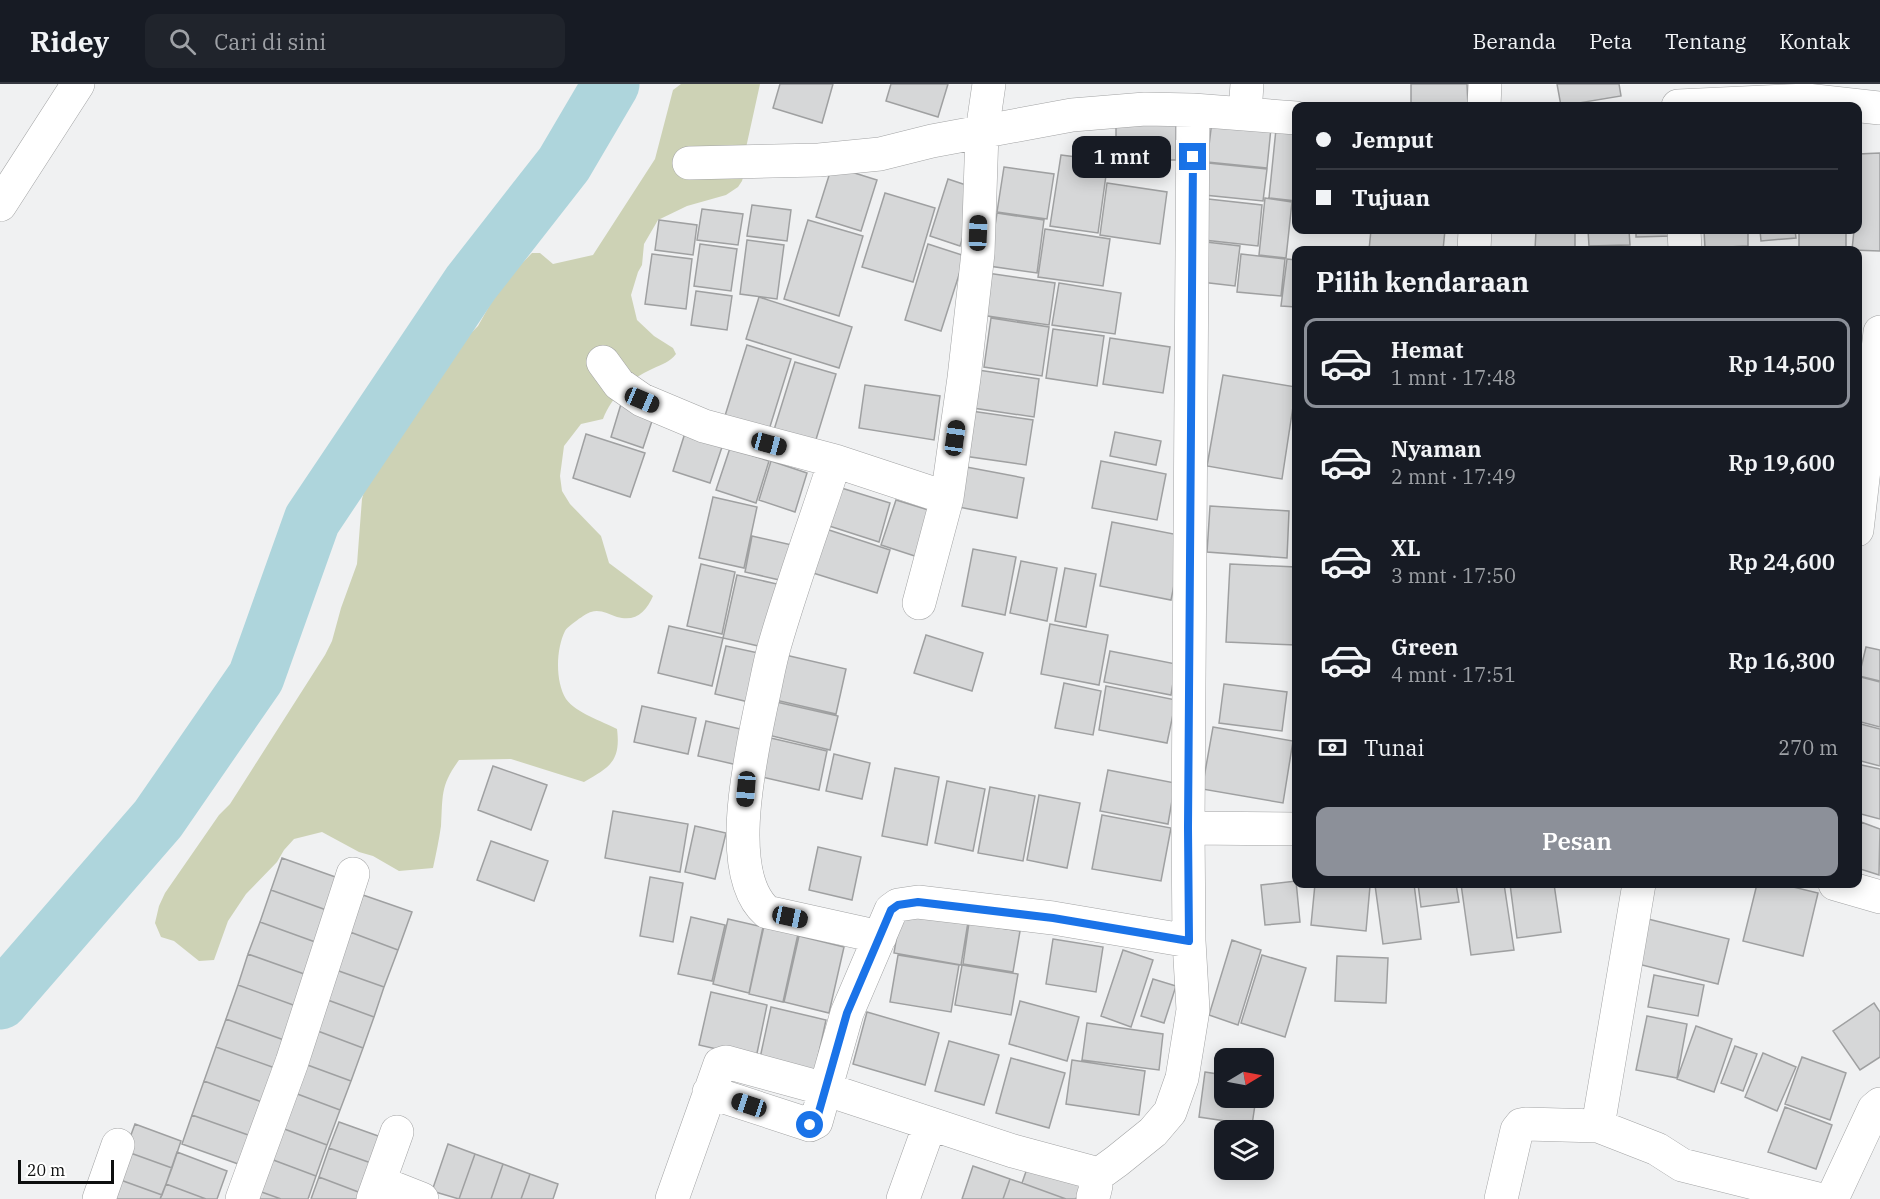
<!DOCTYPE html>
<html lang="id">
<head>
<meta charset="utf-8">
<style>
  body { margin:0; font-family:"IBM Plex Serif",serif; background:#20242c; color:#f1f3f6; height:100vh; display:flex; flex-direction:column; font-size:22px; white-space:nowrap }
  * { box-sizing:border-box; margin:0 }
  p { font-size:20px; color:#9ea1a6 }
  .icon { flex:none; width:33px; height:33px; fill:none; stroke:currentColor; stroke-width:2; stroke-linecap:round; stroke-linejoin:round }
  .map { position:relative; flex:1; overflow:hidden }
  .panel { position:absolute; left:1292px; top:162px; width:570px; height:642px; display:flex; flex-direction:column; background:#171b24; border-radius:12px; box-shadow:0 3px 15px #0003 }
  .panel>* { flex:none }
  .guide { position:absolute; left:1292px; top:18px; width:570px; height:132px; border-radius:12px; box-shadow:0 3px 15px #0003; display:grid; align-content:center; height:132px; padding:0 24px; background:#171b24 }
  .needle { width:39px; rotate:80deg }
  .buttons { position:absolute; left:1214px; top:964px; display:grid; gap:12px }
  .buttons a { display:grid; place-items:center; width:60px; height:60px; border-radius:12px; background:#171b24; box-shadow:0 3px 15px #0003; font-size:30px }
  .scale { position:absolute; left:18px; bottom:15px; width:96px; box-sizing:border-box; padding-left:6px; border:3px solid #0d0e0e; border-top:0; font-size:16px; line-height:21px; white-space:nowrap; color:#0d0e0e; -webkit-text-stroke:4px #fff; paint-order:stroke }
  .end { position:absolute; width:27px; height:27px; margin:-14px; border:8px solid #1a73e8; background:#fff; box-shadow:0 0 0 3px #fff }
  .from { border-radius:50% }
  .bubble { position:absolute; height:42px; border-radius:12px; background:#171b24; box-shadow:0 3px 15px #0003; font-size:20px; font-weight:600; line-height:42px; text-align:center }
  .car { position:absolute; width:18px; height:36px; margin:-18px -9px; border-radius:8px; box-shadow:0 0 4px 2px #0007; background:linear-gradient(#222 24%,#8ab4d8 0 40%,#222 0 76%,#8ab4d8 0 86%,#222 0) }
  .guide b { display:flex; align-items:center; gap:21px; height:57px; font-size:22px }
  .guide b+b { border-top:2px solid #363941 }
  .guide i { width:15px; height:15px; background:#f1f3f6 }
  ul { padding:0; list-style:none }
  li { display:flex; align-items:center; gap:18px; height:90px; margin:0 12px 9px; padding:0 12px; border:3px solid transparent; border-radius:12px }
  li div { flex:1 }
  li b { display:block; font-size:22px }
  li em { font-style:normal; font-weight:600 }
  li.selected { border-color:#8c9099 }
  li>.icon { width:54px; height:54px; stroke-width:1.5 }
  h2 { padding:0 24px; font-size:27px; line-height:72px }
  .pay { display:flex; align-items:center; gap:15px; height:66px; padding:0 24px; font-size:22px }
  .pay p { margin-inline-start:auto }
  .cta { display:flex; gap:12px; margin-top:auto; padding:12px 24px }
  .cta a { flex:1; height:69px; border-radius:12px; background:#8c9099; color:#fff; font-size:24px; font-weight:600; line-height:69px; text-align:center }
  header { display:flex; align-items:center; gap:36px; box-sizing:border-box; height:84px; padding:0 30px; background:#171b24; border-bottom:2px solid #363941 }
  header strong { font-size:28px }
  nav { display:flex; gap:33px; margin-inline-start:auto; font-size:21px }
  .search { width:420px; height:54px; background:#20242c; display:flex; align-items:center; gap:15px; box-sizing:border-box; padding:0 21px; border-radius:12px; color:#9ea1a6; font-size:22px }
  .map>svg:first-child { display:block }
  .green { fill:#cdd2b5 }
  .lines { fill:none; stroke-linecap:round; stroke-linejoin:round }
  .river { stroke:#aed5dc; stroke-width:57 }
  .building { fill:#d6d7d8; stroke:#9fa0a1; stroke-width:1.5 }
  .minor-casing { stroke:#a2a3a4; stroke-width:34 }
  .minor { stroke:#fff; stroke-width:33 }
  .route { stroke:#1a73e8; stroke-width:8 }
</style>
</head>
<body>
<header>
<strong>Ridey</strong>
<div class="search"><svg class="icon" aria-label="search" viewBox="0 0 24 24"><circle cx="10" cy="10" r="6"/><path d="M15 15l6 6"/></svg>Cari di sini</div>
<nav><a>Beranda</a><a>Peta</a><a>Tentang</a><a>Kontak</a></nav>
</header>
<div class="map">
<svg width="1880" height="1115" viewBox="0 0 1880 1115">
  <rect width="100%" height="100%" fill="#f0f1f2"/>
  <!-- green -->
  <path class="green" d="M 681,0 L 760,0 L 742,82 L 744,90 L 742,97 L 738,103 L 726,111 L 687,122 L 658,136 L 644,160 L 642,181 L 638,188 L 631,211 L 637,236 L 654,252 L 673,264 L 676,270 C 670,278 662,280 652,285 C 630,295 612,312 603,335 L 581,340 L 564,362 L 560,392 L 562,407 L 570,420 L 601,452 L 609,479 L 653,512 C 646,528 636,538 617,533 C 608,530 600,525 591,528 C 586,529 567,543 565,547 C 556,565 555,597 566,615 C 576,629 602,637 617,645 C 621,677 610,683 584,698 L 511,675 L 459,676 C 440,702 443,712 441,742 C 439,756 436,770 433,784 L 399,787 L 373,772 L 359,768 L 322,748 L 294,755 L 284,766 L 277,778 L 246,810 L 228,837 L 214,876 L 199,877 L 174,857 L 161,853 L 155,839 L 159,822 L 165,809 L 219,731 L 230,720 L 325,571 L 332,557 L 341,524 L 357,480 L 362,415 L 373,374 L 423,316 L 467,253 L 478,242 L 501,201 L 532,169 L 540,169 L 553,180 L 593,171 L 655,75 L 673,6 Z"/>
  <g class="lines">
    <!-- river -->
    <path class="river" d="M 0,917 L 158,735 L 256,593 L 312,436 L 471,199 L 564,80 L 611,0"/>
  </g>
  <!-- building -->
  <path class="building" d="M 780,0 L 833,0 L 822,39 L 773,24 Z
    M 891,0 L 948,0 L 938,33 L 886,17 Z
    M 1411,0 L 1467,0 L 1468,22 L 1411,22 Z
    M 1557,0 L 1619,0 L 1621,12 L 1561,22 Z
    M 1116,36 L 1176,36 L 1176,76 L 1116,76 Z
    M 1212,37 L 1271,44 L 1267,84 L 1207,78 Z
    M 1276,45 L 1296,47 L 1296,117 L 1269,114 Z
    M 1880,69 L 1880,167 L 1852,166 L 1854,146 L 1857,146 L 1858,70 Z
    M 1061,71 L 1108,77 L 1098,149 L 1050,142 Z
    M 1208,79 L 1267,85 L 1263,117 L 1204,111 Z
    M 832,82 L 877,96 L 861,147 L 816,133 Z
    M 1004,83 L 1054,90 L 1047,135 L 997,128 Z
    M 948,95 L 978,105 L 960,162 L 930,152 Z
    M 1107,99 L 1167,108 L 1160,160 L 1100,151 Z
    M 885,109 L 935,124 L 913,198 L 862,183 Z
    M 1265,114 L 1292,118 L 1286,174 L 1259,171 Z
    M 1208,115 L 1262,121 L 1258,162 L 1204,156 Z
    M 752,121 L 791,126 L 787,157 L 747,152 Z
    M 702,125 L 743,130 L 738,161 L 697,156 Z
    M 997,129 L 1044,136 L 1037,189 L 989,182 Z
    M 659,136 L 697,141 L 693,171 L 655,166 Z
    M 808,136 L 863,152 L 839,232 L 784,215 Z
    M 1045,145 L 1110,155 L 1103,202 L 1038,193 Z
    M 1371,146 L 1445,146 L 1443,166 L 1369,166 Z
    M 1536,146 L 1575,146 L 1575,166 L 1535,166 Z
    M 1588,146 L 1629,146 L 1630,161 L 1589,162 Z
    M 1636,146 L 1672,146 L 1672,152 L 1636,153 Z
    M 1704,146 L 1748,146 L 1748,162 L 1705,164 Z
    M 1760,146 L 1795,146 L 1796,154 L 1761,157 Z
    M 1799,146 L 1846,146 L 1846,166 L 1799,166 Z
    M 747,156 L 784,161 L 777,215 L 740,210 Z
    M 1206,158 L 1240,162 L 1235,202 L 1201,198 Z
    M 700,160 L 737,165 L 731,207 L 694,202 Z
    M 928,160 L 965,172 L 941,247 L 905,236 Z
    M 652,170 L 692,175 L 686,225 L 645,220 Z
    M 1241,170 L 1285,175 L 1281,212 L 1237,208 Z
    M 1287,175 L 1296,176 L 1296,223 L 1281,222 Z
    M 987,189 L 1055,199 L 1049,241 L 981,231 Z
    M 1059,199 L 1121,209 L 1115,250 L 1052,241 Z
    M 696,207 L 732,212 L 727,246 L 691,241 Z
    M 759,213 L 852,243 L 839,284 L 746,255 Z
    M 991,234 L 1049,243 L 1042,292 L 984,283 Z
    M 1053,245 L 1104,252 L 1097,302 L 1046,294 Z
    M 1110,254 L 1170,263 L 1163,309 L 1103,300 Z
    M 747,261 L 791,275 L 768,349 L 724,335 Z
    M 795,278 L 836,290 L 814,362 L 773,349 Z
    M 978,286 L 1039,295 L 1034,333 L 973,324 Z
    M 1223,291 L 1296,303 L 1282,395 L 1207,382 Z
    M 865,301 L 940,312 L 934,356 L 859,344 Z
    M 621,320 L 654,331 L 643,364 L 611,353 Z
    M 971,327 L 1033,336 L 1026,381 L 964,372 Z
    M 1115,348 L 1161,357 L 1156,381 L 1110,372 Z
    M 685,349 L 723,360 L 710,399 L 673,387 Z
    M 586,350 L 645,369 L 630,413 L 573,394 Z
    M 730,364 L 769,377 L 756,419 L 716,406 Z
    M 771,377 L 807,389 L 795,428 L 759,416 Z
    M 1101,377 L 1166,390 L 1157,436 L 1092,424 Z
    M 961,382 L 1024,394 L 1017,434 L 953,422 Z
    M 835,402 L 890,419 L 879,458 L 823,440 Z
    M 713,413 L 757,423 L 744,484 L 699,474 Z
    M 896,416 L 938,429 L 924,475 L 881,461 Z
    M 1210,422 L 1289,427 L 1287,474 L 1207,468 Z
    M 1112,438 L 1184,452 L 1171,516 L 1100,502 Z
    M 826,445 L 890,466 L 877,509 L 813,489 Z
    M 752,452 L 792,461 L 784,497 L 745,488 Z
    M 973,465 L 1016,473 L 1005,531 L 962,522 Z
    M 1021,477 L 1057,484 L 1047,537 L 1010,529 Z
    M 701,480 L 735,488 L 722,550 L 687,542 Z
    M 1230,480 L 1296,483 L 1296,561 L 1226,558 Z
    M 1065,484 L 1096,490 L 1086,543 L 1055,537 Z
    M 737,491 L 777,500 L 763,563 L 723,554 Z
    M 1050,540 L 1108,551 L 1099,601 L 1041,590 Z
    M 669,542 L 723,554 L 712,602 L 658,589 Z
    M 926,551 L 983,569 L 972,607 L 914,589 Z
    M 726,562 L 768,571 L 757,620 L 715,610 Z
    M 1866,563 L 1880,566 L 1880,597 L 1859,592 Z
    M 1110,567 L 1176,580 L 1171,611 L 1104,598 Z
    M 781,570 L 846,585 L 836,630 L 771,615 Z
    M 1857,592 L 1880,598 L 1880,643 L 1857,637 Z
    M 1064,599 L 1101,607 L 1093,651 L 1055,644 Z
    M 1224,600 L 1287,608 L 1282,647 L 1219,639 Z
    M 1106,602 L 1176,616 L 1167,659 L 1099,646 Z
    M 772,617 L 838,632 L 830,666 L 764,650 Z
    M 642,622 L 696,634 L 688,670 L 634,658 Z
    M 706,637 L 749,647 L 742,682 L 698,672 Z
    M 1857,639 L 1880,645 L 1880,682 L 1857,676 Z
    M 1213,643 L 1293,657 L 1283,719 L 1202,705 Z
    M 762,652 L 827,667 L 819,706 L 753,691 Z
    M 834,670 L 870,679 L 862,715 L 826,707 Z
    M 1857,680 L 1880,685 L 1880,735 L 1857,729 Z
    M 493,682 L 547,701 L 531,746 L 478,726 Z
    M 1293,683 L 1296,683 L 1296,724 L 1295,724 Z
    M 895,684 L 939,693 L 927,761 L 882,752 Z
    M 1108,686 L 1175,699 L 1168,740 L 1100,727 Z
    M 947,697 L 985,705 L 973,767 L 935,759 Z
    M 990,703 L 1035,712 L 1023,777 L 978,769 Z
    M 1039,711 L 1080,719 L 1067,784 L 1027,776 Z
    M 613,727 L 688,740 L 680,788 L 605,774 Z
    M 1102,731 L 1171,744 L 1161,797 L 1092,785 Z
    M 1861,738 L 1880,745 L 1879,791 L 1857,784 L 1857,750 Z
    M 695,742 L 726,749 L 715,795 L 685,788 Z
    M 491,757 L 548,777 L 534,817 L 477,796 Z
    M 818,763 L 861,773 L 852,816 L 809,806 Z
    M 282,774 L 341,795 L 329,827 L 271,806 Z
    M 650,793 L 683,799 L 673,858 L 640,852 Z
    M 1296,797 L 1300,838 L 1265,841 L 1261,801 Z
    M 1315,800 L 1342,800 L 1370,802 L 1366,847 L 1311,841 Z
    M 1386,800 L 1414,800 L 1421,855 L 1383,860 L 1375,801 Z
    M 1418,800 L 1456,800 L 1459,818 L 1421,823 Z
    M 1461,800 L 1504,800 L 1514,866 L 1471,871 Z
    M 1510,800 L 1554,800 L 1561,848 L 1517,854 Z
    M 1757,800 L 1781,800 L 1818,809 L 1803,872 L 1743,857 Z
    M 271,806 L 329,827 L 318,859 L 260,838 Z
    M 363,811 L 412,828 L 398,866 L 350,848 Z
    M 901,827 L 968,838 L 961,881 L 894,869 Z
    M 691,833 L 725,841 L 712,897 L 678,890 Z
    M 728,835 L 763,843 L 749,909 L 713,900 Z
    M 1648,835 L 1729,855 L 1718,900 L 1638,880 Z
    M 260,838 L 318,859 L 307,891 L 248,870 Z
    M 969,839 L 1020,847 L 1013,888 L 963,880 Z
    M 764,842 L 798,850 L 783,918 L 749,910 Z
    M 350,848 L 398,866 L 384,903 L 336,886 Z
    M 799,852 L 844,863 L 829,929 L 784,918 Z
    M 1053,855 L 1103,863 L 1096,908 L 1046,900 Z
    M 1232,856 L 1261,866 L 1238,941 L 1209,931 Z
    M 1123,866 L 1153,876 L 1131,943 L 1101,932 Z
    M 248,870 L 307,891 L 296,922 L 238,901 Z
    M 898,871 L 959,881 L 951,928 L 890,918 Z
    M 1262,871 L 1306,884 L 1285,953 L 1241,939 Z
    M 1337,872 L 1388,874 L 1386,919 L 1335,917 Z
    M 962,881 L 1018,890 L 1011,931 L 955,921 Z
    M 336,886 L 384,903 L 374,933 L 325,915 Z
    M 1654,891 L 1704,901 L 1698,932 L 1648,923 Z
    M 1153,895 L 1176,902 L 1164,939 L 1141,932 Z
    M 238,901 L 296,922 L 284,956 L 226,935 Z
    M 711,908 L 767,921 L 756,974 L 699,961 Z
    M 325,915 L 374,933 L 363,964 L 315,946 Z
    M 1020,917 L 1079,933 L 1067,977 L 1009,960 Z
    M 1874,919 L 1880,928 L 1880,973 L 1860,986 L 1833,947 Z
    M 771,923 L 826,936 L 815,987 L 760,974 Z
    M 867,928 L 939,949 L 925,1001 L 853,980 Z
    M 1647,932 L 1687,940 L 1677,994 L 1636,986 Z
    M 226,935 L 284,956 L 275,984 L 216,963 Z
    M 1087,939 L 1163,950 L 1159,986 L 1082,976 Z
    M 1696,942 L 1732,955 L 1714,1008 L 1677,995 Z
    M 315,946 L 363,964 L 351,997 L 302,979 Z
    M 949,957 L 999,971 L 984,1021 L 935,1007 Z
    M 1735,962 L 1757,970 L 1743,1007 L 1721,999 Z
    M 216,963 L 275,984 L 262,1018 L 204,997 Z
    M 1763,969 L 1796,983 L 1777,1027 L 1745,1013 Z
    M 1802,973 L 1846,989 L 1830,1036 L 1785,1020 Z
    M 1011,974 L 1065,989 L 1049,1044 L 996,1029 Z
    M 1072,976 L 1145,987 L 1139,1031 L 1066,1020 Z
    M 302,979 L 351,997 L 340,1026 L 292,1008 Z
    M 1205,988 L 1224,991 L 1224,1014 L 1256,1014 L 1252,1041 L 1199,1033 Z
    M 204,997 L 262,1018 L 251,1052 L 192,1031 Z
    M 292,1008 L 340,1026 L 327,1061 L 279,1043 Z
    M 1785,1023 L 1832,1041 L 1816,1085 L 1768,1068 Z
    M 192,1031 L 251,1052 L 241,1081 L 182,1060 Z
    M 339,1038 L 381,1053 L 371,1079 L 329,1064 Z
    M 135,1040 L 181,1057 L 172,1084 L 125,1067 Z
    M 279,1043 L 327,1061 L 316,1092 L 268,1074 Z
    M 448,1060 L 475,1070 L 459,1115 L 432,1107 Z
    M 329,1064 L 371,1079 L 361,1109 L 319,1093 Z
    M 125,1067 L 172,1084 L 162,1111 L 115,1094 Z
    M 177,1068 L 227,1087 L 217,1115 L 206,1115 L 166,1100 Z
    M 475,1070 L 503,1080 L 491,1115 L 459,1115 Z
    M 268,1074 L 316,1092 L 308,1115 L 281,1115 L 256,1106 Z
    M 1030,1076 L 1083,1095 L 1076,1115 L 1066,1115 L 1022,1099 Z
    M 503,1080 L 530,1090 L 521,1115 L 491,1115 Z
    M 973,1082 L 1010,1095 L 1003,1115 L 962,1115 Z
    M 530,1090 L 558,1100 L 553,1115 L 521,1115 Z
    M 319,1093 L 361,1109 L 358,1115 L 311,1115 Z
    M 115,1094 L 162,1111 L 160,1115 L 107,1115 Z
    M 1010,1095 L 1022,1099 L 1066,1115 L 1003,1115 Z
    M 166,1100 L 206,1115 L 160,1115 Z
    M 256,1106 L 281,1115 L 253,1115 Z"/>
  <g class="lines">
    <defs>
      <path id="minor" d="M 1484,22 L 1485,0
        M 1678,22 L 1807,16 L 1880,24
        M 1245,29 L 1247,0
        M 689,79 L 819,76 L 880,70 L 932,57 L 1072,31 L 1145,25 L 1193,26 L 1296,34
        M 0,121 L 78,0
        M 1684,146 L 1685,166
        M 1474,166 L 1475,146
        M 603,278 L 619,300 L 642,316 L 704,342 L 835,377 L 947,414
        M 835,377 C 815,438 793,498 775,560 C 769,580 766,601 761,622 C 751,672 723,790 767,828 L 880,853
        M 1857,446 L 1880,248
        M 919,519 L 947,414 L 964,294 L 978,169 L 982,48 L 989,0
        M 1188,744 L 1296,745
        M 1835,800 L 1880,813
        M 709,1008 L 810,1041 L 816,1038 L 847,929 L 891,826 L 898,821 L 918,818 L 1053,834 L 1189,857
        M 1598,1042 L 1639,800
        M 1095,1093 L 1117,1077 L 1153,1048 L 1170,1028 L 1182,994 L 1193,926 L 1189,857 L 1188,744 L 1193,26
        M 379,1098 L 422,1115
        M 99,1115 L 118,1061
        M 242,1115 L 292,978 L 353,790
        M 373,1115 L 397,1048
        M 672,1115 L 720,980 L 726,978 L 825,1005 L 1013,1067 L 1091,1088 C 1099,1097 1096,1103 1093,1113
        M 903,1115 L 930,1040
        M 1501,1115 L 1517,1046 L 1521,1041 L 1526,1040 L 1598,1042 L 1657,1065 L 1682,1081 L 1818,1115
        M 1832,1115 L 1874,1025 L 1880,1020"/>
    </defs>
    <!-- minor casing -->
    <use href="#minor" class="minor-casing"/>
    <!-- minor -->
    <use href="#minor" class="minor"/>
  </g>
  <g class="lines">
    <!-- route -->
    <path class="route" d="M 810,1041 L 816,1038 L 847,929 L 891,826 L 898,821 L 918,818 L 1053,834 L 1189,857 L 1188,744 L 1193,73"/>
  </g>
</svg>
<div class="buttons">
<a><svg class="needle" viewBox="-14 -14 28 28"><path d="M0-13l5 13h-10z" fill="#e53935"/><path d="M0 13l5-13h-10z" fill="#9ea1a6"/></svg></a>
<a><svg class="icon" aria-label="layers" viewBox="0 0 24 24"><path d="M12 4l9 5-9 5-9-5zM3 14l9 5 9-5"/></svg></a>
</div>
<div class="scale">20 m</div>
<i class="end from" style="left:810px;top:1041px"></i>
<i class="end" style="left:1193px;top:73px"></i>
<div class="bubble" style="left:1072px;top:52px;width:99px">1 mnt</div>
<i class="car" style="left:978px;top:149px;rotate:2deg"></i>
<i class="car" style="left:642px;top:316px;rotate:113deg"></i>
<i class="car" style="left:955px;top:354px;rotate:8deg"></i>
<i class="car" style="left:769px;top:360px;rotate:105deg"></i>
<i class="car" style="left:746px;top:705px;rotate:185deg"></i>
<i class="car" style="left:790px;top:833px;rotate:102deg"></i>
<i class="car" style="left:749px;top:1021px;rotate:288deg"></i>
<div class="guide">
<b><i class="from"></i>Jemput</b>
<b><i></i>Tujuan</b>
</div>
<section class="panel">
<h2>Pilih kendaraan</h2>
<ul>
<li class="selected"><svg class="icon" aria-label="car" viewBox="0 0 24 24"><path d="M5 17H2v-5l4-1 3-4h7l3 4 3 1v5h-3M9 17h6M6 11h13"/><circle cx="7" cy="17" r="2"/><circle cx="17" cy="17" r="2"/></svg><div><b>Hemat</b><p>1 mnt · 17:48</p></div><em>Rp 14,500</em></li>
<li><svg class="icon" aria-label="car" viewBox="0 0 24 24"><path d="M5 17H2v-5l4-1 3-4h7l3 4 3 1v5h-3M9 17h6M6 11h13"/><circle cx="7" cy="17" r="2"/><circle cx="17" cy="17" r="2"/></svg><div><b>Nyaman</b><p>2 mnt · 17:49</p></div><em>Rp 19,600</em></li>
<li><svg class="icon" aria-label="car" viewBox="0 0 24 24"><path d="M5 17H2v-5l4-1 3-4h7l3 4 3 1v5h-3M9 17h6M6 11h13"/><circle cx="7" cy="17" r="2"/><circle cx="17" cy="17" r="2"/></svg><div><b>XL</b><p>3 mnt · 17:50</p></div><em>Rp 24,600</em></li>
<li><svg class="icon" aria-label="car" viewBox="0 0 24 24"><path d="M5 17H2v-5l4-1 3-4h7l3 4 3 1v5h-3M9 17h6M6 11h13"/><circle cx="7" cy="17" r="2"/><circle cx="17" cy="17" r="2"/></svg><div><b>Green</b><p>4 mnt · 17:51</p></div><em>Rp 16,300</em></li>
</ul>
<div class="pay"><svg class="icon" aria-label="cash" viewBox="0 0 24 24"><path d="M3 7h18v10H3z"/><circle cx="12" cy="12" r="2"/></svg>Tunai<p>270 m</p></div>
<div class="cta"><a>Pesan</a></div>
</section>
</div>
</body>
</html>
